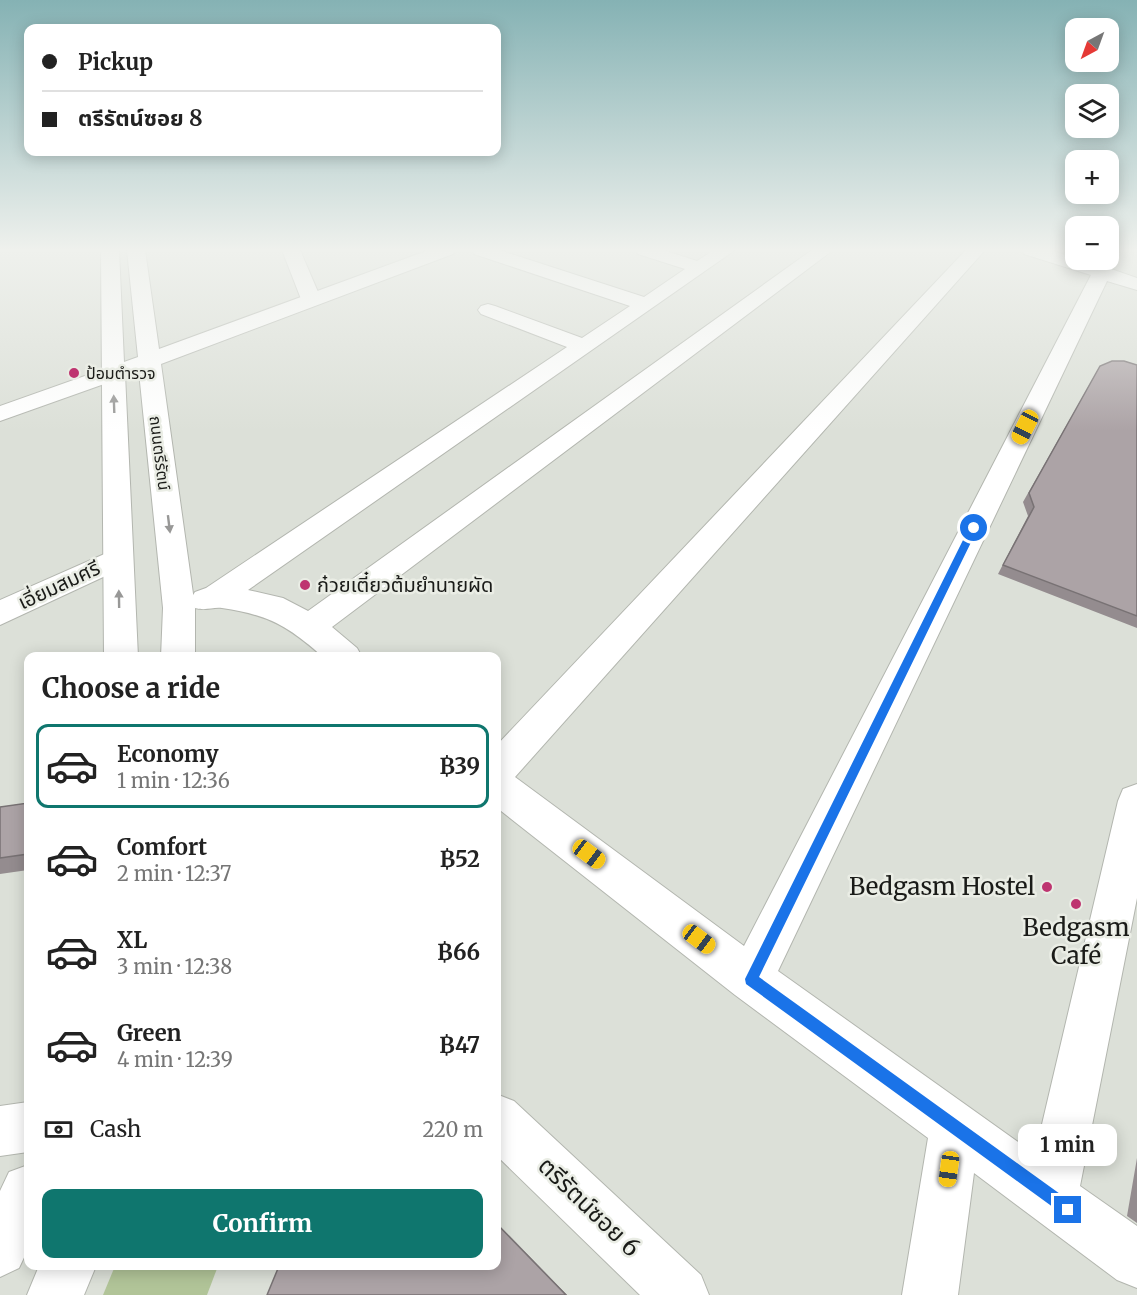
<!DOCTYPE html>
<html lang="en">
<head>
<meta charset="utf-8">
<style>
  body { margin:0; font-family:Merriweather,"Noto Sans Thai",serif; background:#f6f6f6; color:#222; height:100vh; display:flex; flex-direction:column; font-size:22px; white-space:nowrap }
  * { box-sizing:border-box; margin:0 }
  p { font-size:20px; color:#767676 }
  .icon { flex:none; width:33px; height:33px; fill:none; stroke:currentColor; stroke-width:2; stroke-linecap:round; stroke-linejoin:round }
  .map { position:relative; flex:1; overflow:hidden }
  .drawer { position:absolute; left:24px; top:652px; width:477px; height:618px; display:flex; flex-direction:column; background:#fff; border-radius:12px; box-shadow:0 3px 15px #0003 }
  .drawer>* { flex:none }
  .hud { position:absolute; left:24px; top:24px; width:477px; height:132px; border-radius:12px; box-shadow:0 3px 15px #0003; display:grid; align-content:center; height:132px; padding:0 18px; background:#fff }
  .needle { width:39px; rotate:221deg }
  .fabs { position:absolute; left:1065px; top:18px; display:grid; gap:12px }
  .fabs a { display:grid; place-items:center; width:54px; height:54px; border-radius:12px; background:#fff; box-shadow:0 3px 15px #0003; font-size:30px }
  .end { position:absolute; width:27px; height:27px; margin:-14px; border:8px solid #1a73e8; background:#fff; box-shadow:0 0 0 3px #fff }
  .from { border-radius:50% }
  .bubble { position:absolute; height:42px; border-radius:12px; background:#fff; box-shadow:0 3px 15px #0003; font-size:20px; font-weight:700; line-height:42px; text-align:center }
  .car { position:absolute; width:18px; height:36px; margin:-18px -9px; border-radius:8px; box-shadow:0 0 4px 2px #0007; background:linear-gradient(#f5c518 24%,#345 0 40%,#f5c518 0 76%,#345 0 86%,#f5c518 0) }
  .hud b { display:flex; align-items:center; gap:21px; height:57px; font-size:22px }
  .hud b+b { border-top:2px solid #e0e0e0 }
  .hud i { width:15px; height:15px; background:#222 }
  ul { padding:0; list-style:none }
  li { display:flex; align-items:center; gap:18px; height:84px; margin:0 12px 9px; padding:0 6px; border:3px solid transparent; border-radius:12px }
  li div { flex:1 }
  li b { display:block; font-size:22px }
  li em { font-style:normal; font-weight:700 }
  li.on { border-color:#0f766e }
  li>.icon { width:54px; height:54px; stroke-width:1.5 }
  h2 { padding:0 18px; font-size:27px; line-height:72px }
  .pay { display:flex; align-items:center; gap:15px; height:66px; padding:0 18px; font-size:22px }
  .pay p { margin-inline-start:auto }
  .primary-button { display:flex; gap:12px; margin-top:auto; padding:12px 18px }
  .primary-button a { flex:1; height:69px; border-radius:12px; background:#0f766e; color:#fff; font-size:24px; font-weight:700; line-height:69px; text-align:center }
  .map>svg:first-child { display:block }
  .green { fill:#b1c498 }
  .lines { fill:none; stroke-linecap:round; stroke-linejoin:round }
  .minor-casing { stroke:#b3b6af; stroke-width:2 }
  .major-casing { stroke:#b3b6af; stroke-width:2 }
  .minor { fill:#fff; fill-rule:evenodd }
  .major { fill:#fff; fill-rule:evenodd }
  .wall { fill:#948c8f }
  .shaded-wall { fill:#787274 }
  .building { fill:#aca3a6; stroke:#787274; stroke-width:1.5 }
  .oneway { fill:#989897 }
  .route { fill:#1a73e8 }
  .poi-dot { fill:#be3570; stroke:#eaede5; stroke-width:2 }
  .labels { text-anchor:middle; stroke-width:5; stroke-linejoin:round; paint-order:stroke }
  .far-poi-label { font-size:16px; fill:#1a1b18; stroke:#eaede5; text-anchor:start }
  .far-street-label { font-size:16px; fill:#1a1b18; stroke:#eaede5 }
  .street-label { font-size:20px; fill:#1a1b18; stroke:#eaede5 }
  .poi-label { font-size:20px; fill:#1a1b18; stroke:#eaede5; text-anchor:start }
  .near-poi-label { font-size:24px; fill:#1a1b18; stroke:#eaede5; text-anchor:end }
  .near-street-label { font-size:24px; fill:#1a1b18; stroke:#eaede5 }
</style>
</head>
<body>
<div class="map">
<svg width="1137" height="1295" viewBox="0 0 1137 1295">
  <rect width="100%" height="100%" fill="#dce0d8"/>
  <!-- green -->
  <path class="green" d="M 115,1266 L 218,1266 L 207,1295 L 103,1295 Z"/>
  <g class="lines">
    <defs>
      <path id="minor" d="M 282,250 L 300,250 L 321,299 L 318,303 L 304,303 L 301,299 Z
        M 472,250 L 499,250 L 644,297 L 685,269 L 638,254 L 636,250 L 663,250 L 697,261 L 714,250 L 735,250 L 248,590 L 283,598 L 308,611 L 812,250 L 833,250 L 332,627 L 357,648 L 362,657 L 323,657 C 288,626 269,615 222,608 C 212,607 206,611 195,608 L 190,600 L 195,592 L 206,588 L 567,347 L 481,314 L 478,310 L 481,306 L 488,304 L 495,306 L 582,338 L 630,306 L 474,254 Z
        M 966,250 L 985,250 L 515,777 L 744,946 L 1091,275 L 1024,254 L 1022,250 L 1050,250 L 1094,264 L 1098,260 L 1108,260 L 1108,254 L 1115,256 L 1117,260 L 1111,269 L 1137,278 L 1137,290 L 1107,281 L 778,971 L 1035,1154 L 1118,801 L 1123,789 L 1137,784 L 1137,898 L 1080,1186 L 1137,1226 L 1137,1288 L 1117,1280 L 974,1173 L 958,1295 L 902,1295 L 928,1138 L 735,995 L 496,807 L 496,746 Z
        M 113,366 L 121,368 L 124,373 L 121,378 L 0,421 L 0,406 Z
        M 118,548 L 129,551 L 133,558 L 129,565 L 0,625 L 0,600 Z
        M 496,1094 L 514,1101 L 701,1275 L 709,1295 L 640,1295 L 496,1155 Z
        M 28,1102 L 28,1152 L 0,1156 L 0,1106 Z"/>
      <path id="major" d="M 101,250 L 119,250 L 124,362 L 138,357 L 127,250 L 145,250 L 159,349 L 429,250 L 455,250 L 453,254 L 161,364 L 195,608 L 195,657 L 161,657 L 163,608 L 139,372 L 125,374 L 138,657 L 104,657 Z
        M 28,1165 L 28,1249 L 19,1268 L 0,1277 L 0,1191 L 9,1172 Z
        M 39,1266 L 96,1266 L 84,1295 L 27,1295 Z"/>
    </defs>
    <!-- minor casing -->
    <use href="#minor" class="minor-casing"/>
    <!-- major casing -->
    <use href="#major" class="major-casing"/>
    <!-- minor -->
    <use href="#minor" class="minor"/>
    <!-- major -->
    <use href="#major" class="major"/>
  </g>
  <!-- wall -->
  <path class="wall" d="M 1137,365 L 1137,628 L 998,574 L 1028,516 L 1023,502 L 1100,366 Z
    M 28,803 L 28,870 L 0,874 L 0,807 Z
    M 1137,1158 L 1137,1223 L 1127,1216 Z"/>
  <!-- shaded-wall -->
  <path class="shaded-wall" d="M 496,1222 L 567,1295 L 566,1295 Z"/>
  <!-- building -->
  <path class="building" d="M 1112,361 L 1124,361 L 1137,365 L 1137,616 L 1003,565 L 1034,507 L 1029,493 L 1100,366 Z
    M 28,803 L 28,854 L 0,858 L 0,807 Z
    M 496,1223 L 566,1295 L 267,1295 L 279,1266 L 496,1266 Z"/>
  <!-- one-way arrows -->
  <defs><path id="oneway-solid" d="M-6-.8H1V-3.2L6.5 0L1 3.2V.8H-6Z" transform="scale(1.5)"/></defs>
  <g class="oneway">
    <use href="#oneway-solid" transform="translate(114 404) rotate(-92)"/>
    <use href="#oneway-solid" transform="translate(169 524) rotate(83)"/>
    <use href="#oneway-solid" transform="translate(119 599) rotate(-91)"/>
  </g>
  <!-- sky -->
  <linearGradient id="sky" x2="0" y2="1"><stop stop-color="#85b2b4"/><stop offset="0.58" stop-color="#eff1ed"/><stop offset="1" stop-color="#eff1ed" stop-opacity="0"/></linearGradient>
  <rect width="1137" height="431" fill="url(#sky)"/>
  <!-- route -->
  <path class="route" d="M 974,525 L 978,528 L 759,977 L 1074,1204 L 1076,1210 L 1074,1216 L 1068,1218 L 746,984 L 745,979 L 969,528 Z"/>
  <!-- markers -->
  <g class="poi-dot">
    <circle cx="74" cy="373" r="6"/>
    <circle cx="305" cy="585" r="6"/>
    <circle cx="1047" cy="887" r="6"/>
    <circle cx="1076" cy="904" r="6"/>
  </g>
  <g class="labels">
    <!-- far-poi labels -->
    <g class="far-poi-label">
      <text x="86" y="379">ป้อมตำรวจ</text>
    </g>
    <!-- far-street labels -->
    <g class="far-street-label">
      <text transform="translate(160 453) rotate(83)" y="6">ถนนตรีรัตน์</text>
    </g>
    <!-- street labels -->
    <g class="street-label">
      <text transform="translate(59 585) rotate(-25)" y="7">เอี่ยมสมศรี</text>
    </g>
    <!-- poi labels -->
    <g class="poi-label">
      <text x="317" y="592">ก๋วยเตี๋ยวต้มยำนายผัด</text>
    </g>
    <!-- near-poi labels -->
    <g class="near-poi-label">
      <text x="1035" y="895">Bedgasm Hostel</text>
      <text x="1076" y="936" text-anchor="middle">Bedgasm<tspan x="1076" dy="28">Café</tspan></text>
    </g>
    <!-- near-street labels -->
    <g class="near-street-label">
      <text transform="translate(589 1207) rotate(44)" y="8">ตรีรัตน์ซอย 6</text>
    </g>
  </g>
</svg>
<div class="fabs">
<a><svg class="needle" viewBox="-14 -14 28 28"><path d="M0-13l5 13h-10z" fill="#e53935"/><path d="M0 13l5-13h-10z" fill="#767676"/></svg></a>
<a><svg class="icon" aria-label="layers" viewBox="0 0 24 24"><path d="M12 4l9 5-9 5-9-5zM3 14l9 5 9-5"/></svg></a>
<a>+</a>
<a>−</a>
</div>
<i class="end from" style="left:974px;top:528px"></i>
<i class="end" style="left:1068px;top:1210px"></i>
<div class="bubble" style="left:1018px;top:1124px;width:99px">1 min</div>
<i class="car" style="left:1025px;top:427px;rotate:207deg"></i>
<i class="car" style="left:589px;top:854px;rotate:127deg"></i>
<i class="car" style="left:699px;top:939px;rotate:127deg"></i>
<i class="car" style="left:949px;top:1169px;rotate:188deg"></i>
<div class="hud">
<b><i class="from"></i>Pickup</b>
<b><i></i>ตรีรัตน์ซอย 8</b>
</div>
<section class="drawer">
<h2>Choose a ride</h2>
<ul>
<li class="on"><svg class="icon" aria-label="car" viewBox="0 0 24 24"><path d="M5 17H2v-5l4-1 3-4h7l3 4 3 1v5h-3M9 17h6M6 11h13"/><circle cx="7" cy="17" r="2"/><circle cx="17" cy="17" r="2"/></svg><div><b>Economy</b><p>1 min · 12:36</p></div><em>฿39</em></li>
<li><svg class="icon" aria-label="car" viewBox="0 0 24 24"><path d="M5 17H2v-5l4-1 3-4h7l3 4 3 1v5h-3M9 17h6M6 11h13"/><circle cx="7" cy="17" r="2"/><circle cx="17" cy="17" r="2"/></svg><div><b>Comfort</b><p>2 min · 12:37</p></div><em>฿52</em></li>
<li><svg class="icon" aria-label="car" viewBox="0 0 24 24"><path d="M5 17H2v-5l4-1 3-4h7l3 4 3 1v5h-3M9 17h6M6 11h13"/><circle cx="7" cy="17" r="2"/><circle cx="17" cy="17" r="2"/></svg><div><b>XL</b><p>3 min · 12:38</p></div><em>฿66</em></li>
<li><svg class="icon" aria-label="car" viewBox="0 0 24 24"><path d="M5 17H2v-5l4-1 3-4h7l3 4 3 1v5h-3M9 17h6M6 11h13"/><circle cx="7" cy="17" r="2"/><circle cx="17" cy="17" r="2"/></svg><div><b>Green</b><p>4 min · 12:39</p></div><em>฿47</em></li>
</ul>
<div class="pay"><svg class="icon" aria-label="cash" viewBox="0 0 24 24"><path d="M3 7h18v10H3z"/><circle cx="12" cy="12" r="2"/></svg>Cash<p>220 m</p></div>
<div class="primary-button"><a>Confirm</a></div>
</section>
</div>
</body>
</html>
